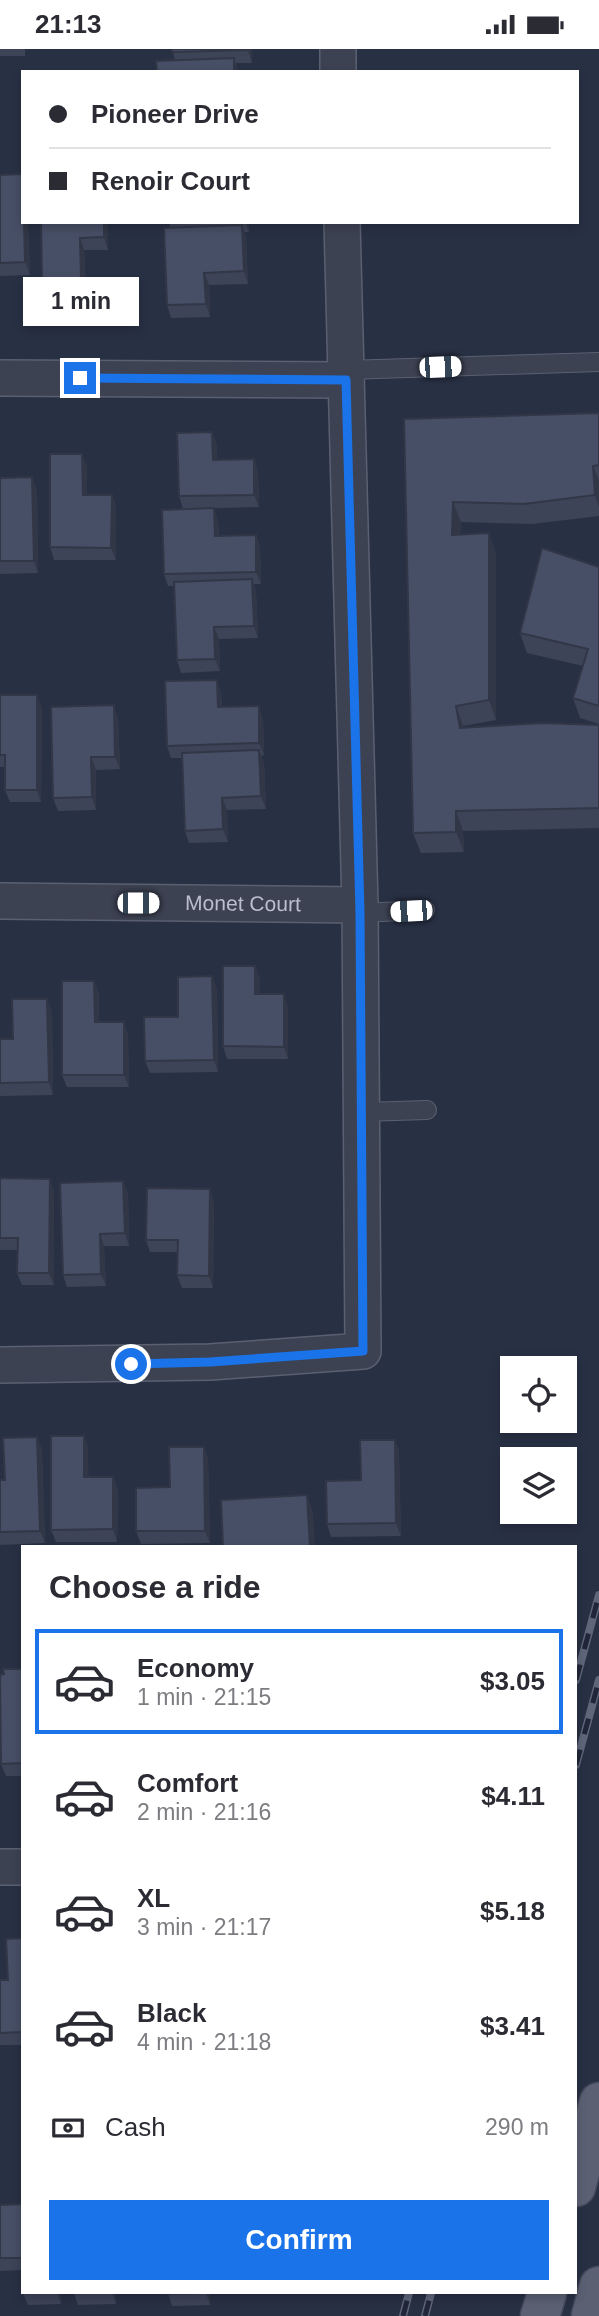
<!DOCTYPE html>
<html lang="en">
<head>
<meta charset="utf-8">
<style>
  body { margin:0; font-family:Helvetica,sans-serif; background:#f2f2f3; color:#2b2b33; height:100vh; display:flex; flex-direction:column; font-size:26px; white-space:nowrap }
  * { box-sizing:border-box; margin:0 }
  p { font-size:23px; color:#7c7c81 }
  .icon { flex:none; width:38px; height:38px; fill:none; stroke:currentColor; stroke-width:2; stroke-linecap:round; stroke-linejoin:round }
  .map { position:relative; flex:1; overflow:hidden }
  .drawer { position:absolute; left:21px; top:1496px; width:556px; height:749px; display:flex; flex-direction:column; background:#fff; border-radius:0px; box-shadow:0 4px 10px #0003 }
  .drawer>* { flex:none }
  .banner { position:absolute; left:21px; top:21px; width:558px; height:154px; border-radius:0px; box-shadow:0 4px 10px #0003; display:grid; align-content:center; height:154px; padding:0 28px; background:#fff }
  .fabs { position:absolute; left:500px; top:1307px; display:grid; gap:14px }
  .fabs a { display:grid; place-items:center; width:77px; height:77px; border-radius:0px; background:#fff; box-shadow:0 4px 10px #0003; font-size:35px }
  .end { position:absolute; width:32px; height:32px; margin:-16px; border:9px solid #1a73e8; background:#fff; box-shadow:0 0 0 4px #fff }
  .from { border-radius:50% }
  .bubble { position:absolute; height:49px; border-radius:0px; background:#fff; box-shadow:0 4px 10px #0003; font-size:23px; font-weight:700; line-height:49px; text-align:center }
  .car { position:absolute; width:21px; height:42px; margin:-21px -10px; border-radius:9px; box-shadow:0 0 5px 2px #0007; background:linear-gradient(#fff 24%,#345 0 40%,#fff 0 76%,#345 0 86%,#fff 0) }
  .banner b { display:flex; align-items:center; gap:24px; height:66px; font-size:26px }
  .banner b+b { border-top:2px solid #e1e1e2 }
  .banner i { width:18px; height:18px; background:#2b2b33 }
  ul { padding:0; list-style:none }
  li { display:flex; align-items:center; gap:21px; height:105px; margin:0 14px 10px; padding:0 14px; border:4px solid transparent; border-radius:0px }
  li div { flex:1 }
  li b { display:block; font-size:26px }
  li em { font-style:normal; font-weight:700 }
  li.active { border-color:#1a73e8 }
  li>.icon { width:63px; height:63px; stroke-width:1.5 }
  h2 { padding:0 28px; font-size:32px; line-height:84px }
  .pay { display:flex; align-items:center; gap:18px; height:77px; padding:0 28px; font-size:26px }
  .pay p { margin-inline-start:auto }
  .button { display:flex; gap:14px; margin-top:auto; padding:14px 28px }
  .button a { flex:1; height:80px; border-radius:0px; background:#1a73e8; color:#fff; font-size:28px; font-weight:700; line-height:80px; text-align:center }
  .status { display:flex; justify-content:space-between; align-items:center; height:49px; padding:0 35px; background:#fff; direction:ltr }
  .status svg { height:19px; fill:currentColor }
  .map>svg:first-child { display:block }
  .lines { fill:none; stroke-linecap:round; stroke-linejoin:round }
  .lane-casing { stroke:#5b6071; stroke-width:20 }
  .street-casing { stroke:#5b6071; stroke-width:38 }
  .primary-casing { stroke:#464b5d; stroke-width:41 }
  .lane { stroke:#3d4253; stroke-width:18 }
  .street { stroke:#3d4253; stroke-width:35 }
  .primary { stroke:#5b6173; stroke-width:38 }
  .rail-casing { stroke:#5f667a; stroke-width:8 }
  .rail { stroke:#212739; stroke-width:5; stroke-dasharray:16; stroke-linecap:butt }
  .wall { fill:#3d4458 }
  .shaded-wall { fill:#323747 }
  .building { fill:#474f66; stroke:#323747; stroke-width:2 }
  .route { stroke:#1a73e8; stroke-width:9 }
  .labels { text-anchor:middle; stroke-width:6; stroke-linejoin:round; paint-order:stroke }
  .street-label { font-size:21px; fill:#babecd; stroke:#212739 }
</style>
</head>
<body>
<div class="status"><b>21:13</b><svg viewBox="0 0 49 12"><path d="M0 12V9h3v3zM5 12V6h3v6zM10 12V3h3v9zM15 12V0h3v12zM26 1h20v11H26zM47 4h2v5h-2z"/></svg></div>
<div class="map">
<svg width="599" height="2267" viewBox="0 0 599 2267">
  <rect width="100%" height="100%" fill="#283044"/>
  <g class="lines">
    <defs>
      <path id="lane" d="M 346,321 L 599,313
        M 360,864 L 425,861
        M 362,1063 L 427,1061"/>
      <g id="street">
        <path d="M 338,0 L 338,23"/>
        <path d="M 0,329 L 346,331"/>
        <path id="s1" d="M 0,852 L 360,856"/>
        <path d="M 0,1316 L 210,1313 L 363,1302 L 360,856 L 342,173"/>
        <path d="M 0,1818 L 23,1818"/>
      </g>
      <path id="primary" d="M 576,2138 L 599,2053
        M 540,2267 L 547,2244
        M 591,2267 L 599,2237"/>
    </defs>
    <!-- lane casing -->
    <use href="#lane" class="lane-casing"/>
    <!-- street casing -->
    <use href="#street" class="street-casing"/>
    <!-- primary casing -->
    <use href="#primary" class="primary-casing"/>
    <!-- lane -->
    <use href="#lane" class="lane"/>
    <!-- street -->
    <use href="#street" class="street"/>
    <!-- primary -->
    <use href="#primary" class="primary"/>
    <defs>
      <path id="rail" d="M 576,1631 L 599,1546
        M 576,1716 L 599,1631
        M 403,2267 L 409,2244
        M 425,2267 L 431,2244"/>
    </defs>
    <!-- rail casing -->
    <use href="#rail" class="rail-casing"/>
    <!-- rail -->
    <use href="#rail" class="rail"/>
  </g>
  <!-- wall -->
  <path class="wall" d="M 0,0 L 25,0 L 25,7 L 0,7 Z
    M 172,0 L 252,0 L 252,14 L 236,14 L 238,23 L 157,23 L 175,11 Z
    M 22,125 L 23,173 L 28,173 L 30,226 L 0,227 L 0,126 Z
    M 41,173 L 108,173 L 108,201 L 84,201 L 86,242 L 47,242 L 42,230 Z
    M 169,173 L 249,173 L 249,183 L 244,183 L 246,189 L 248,235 L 209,236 L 210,268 L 171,269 L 167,256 L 171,179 Z
    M 599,364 L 599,467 L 532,475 L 461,473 L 460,486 L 496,504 L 496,671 L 463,677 L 463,679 L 599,676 L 599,779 L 463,782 L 464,803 L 421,804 L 413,784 L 404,370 Z
    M 212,383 L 217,396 L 217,411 L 254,410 L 258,422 L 259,458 L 183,460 L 179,447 Z
    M 87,417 L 87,446 L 112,446 L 116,458 L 116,511 L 54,511 L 50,498 Z
    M 0,429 L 37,441 L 38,524 L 0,525 Z
    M 214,459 L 218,472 L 219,487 L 256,486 L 260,498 L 261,535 L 254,535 L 256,543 L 258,589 L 219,590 L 220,622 L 181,624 L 177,611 L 174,537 L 168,537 L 164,525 Z
    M 599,518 L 599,675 L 580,669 L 573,649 L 583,617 L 527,604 L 520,584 Z
    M 221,643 L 222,658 L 263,670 L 264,706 L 261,707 L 264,714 L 266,760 L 227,761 L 228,793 L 189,794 L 185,782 L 182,709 L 171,709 L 167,697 Z
    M 0,646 L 42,659 L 41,753 L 10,753 L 5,741 L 5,718 L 0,718 Z
    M 118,669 L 120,720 L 96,721 L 96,761 L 58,762 L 53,749 Z
    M 255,917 L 260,929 L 259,945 L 288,958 L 288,1010 L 227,1010 L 223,997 Z
    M 212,927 L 217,940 L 218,1023 L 150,1024 L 145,1012 L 178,968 Z
    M 94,932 L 99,945 L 99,973 L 124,973 L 128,986 L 129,1038 L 67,1038 L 62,1026 Z
    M 52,962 L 53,1046 L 0,1047 L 0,990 L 13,990 Z
    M 0,1129 L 54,1142 L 54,1236 L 22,1236 L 17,1224 L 18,1201 L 0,1201 Z
    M 123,1132 L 128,1145 L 129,1197 L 104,1197 L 106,1237 L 67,1238 L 63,1226 Z
    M 214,1152 L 213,1239 L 182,1239 L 177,1226 L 178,1203 L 150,1203 L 146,1191 Z
    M 84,1387 L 88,1399 L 88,1428 L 113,1428 L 118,1441 L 117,1493 L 56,1493 L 51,1481 Z
    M 37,1388 L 42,1401 L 45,1494 L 0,1496 L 0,1431 L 5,1431 Z
    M 395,1391 L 399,1403 L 401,1487 L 331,1488 L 327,1475 L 361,1431 Z
    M 204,1398 L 208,1410 L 210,1494 L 141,1495 L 136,1482 L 170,1438 Z
    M 23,1620 L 23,1727 L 6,1727 L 1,1715 Z
    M 23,1889 L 23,1996 L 0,1996 L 0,1931 L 8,1931 Z
    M 23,2155 L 23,2221 L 0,2222 L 0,2156 Z
    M 23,2244 L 61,2244 L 61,2255 L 28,2256 Z
    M 74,2244 L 116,2244 L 116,2255 L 78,2256 Z
    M 168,2244 L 210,2244 L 210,2256 L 172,2257 Z"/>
  <!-- shaded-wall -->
  <path class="shaded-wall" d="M 248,0 L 252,0 L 252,14 L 248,1 Z
    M 234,9 L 238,22 L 238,23 L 234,23 Z
    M 24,173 L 28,173 L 30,226 L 25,213 Z
    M 104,173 L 108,173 L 108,201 L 104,188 Z
    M 245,173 L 249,173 L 249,183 Z
    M 242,176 L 246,189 L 248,235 L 244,222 Z
    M 80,189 L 84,201 L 86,242 L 81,229 Z
    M 204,224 L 209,236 L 210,268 L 206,255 Z
    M 212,383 L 217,396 L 217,423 L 213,411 Z
    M 82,405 L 87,417 L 87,458 L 83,446 Z
    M 254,410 L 258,422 L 259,458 L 254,446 Z
    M 593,417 L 599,432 L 599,458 L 595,446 Z
    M 32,428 L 37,441 L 38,524 L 34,512 Z
    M 112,446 L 116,458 L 116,511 L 111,499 Z
    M 453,453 L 461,473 L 459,506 L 452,486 Z
    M 214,459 L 218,472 L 219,499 L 215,487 Z
    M 489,484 L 496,504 L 496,671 L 489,651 Z
    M 256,486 L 260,498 L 261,535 L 256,523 Z
    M 252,530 L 256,543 L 258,589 L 254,577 Z
    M 214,578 L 219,590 L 220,622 L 215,610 Z
    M 217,631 L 221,643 L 222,671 L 218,658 Z
    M 37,646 L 42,659 L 41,753 L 37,741 Z
    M 114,656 L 118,669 L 120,720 L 115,708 Z
    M 259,657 L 263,670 L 264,706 L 259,694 Z
    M 456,657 L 463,677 L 467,699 L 460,679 Z
    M 259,701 L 264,714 L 266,760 L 261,747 Z
    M 91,708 L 96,721 L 96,761 L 92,748 Z
    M 222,749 L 227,761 L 228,793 L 223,780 Z
    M 456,762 L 463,782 L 464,803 L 456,783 Z
    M 255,917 L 260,929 L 259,957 L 255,945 Z
    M 212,927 L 217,940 L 218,1023 L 214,1011 Z
    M 94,932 L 99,945 L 99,986 L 95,973 Z
    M 284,945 L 288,958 L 288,1010 L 284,998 Z
    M 47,950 L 52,962 L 53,1046 L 49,1033 Z
    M 124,973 L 128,986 L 129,1038 L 124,1026 Z
    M 50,1130 L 54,1142 L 54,1236 L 49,1224 Z
    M 123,1132 L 128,1145 L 129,1197 L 125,1184 Z
    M 210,1140 L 214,1152 L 213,1239 L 209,1227 Z
    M 100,1185 L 104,1197 L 106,1237 L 101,1225 Z
    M 84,1387 L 88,1399 L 89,1441 L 84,1428 Z
    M 37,1388 L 42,1401 L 45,1494 L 40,1482 Z
    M 395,1391 L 399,1403 L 401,1487 L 396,1474 Z
    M 204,1398 L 208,1410 L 210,1494 L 205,1482 Z
    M 113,1428 L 118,1441 L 117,1493 L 113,1480 Z
    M 307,1446 L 313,1463 L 315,1498 L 310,1498 Z
    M 57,2244 L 61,2244 L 61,2255 Z
    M 112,2244 L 116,2244 L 116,2255 Z
    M 206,2244 L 210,2244 L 210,2256 Z"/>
  <!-- building -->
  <path class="building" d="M 172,0 L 248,0 L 248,1 L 172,3 Z
    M 234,9 L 234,23 L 157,23 L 156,12 Z
    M 22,125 L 23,173 L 24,173 L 25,213 L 0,214 L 0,126 Z
    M 41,173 L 104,173 L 104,188 L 80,189 L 81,229 L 42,230 Z
    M 242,176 L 244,222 L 204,224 L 206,255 L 167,256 L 164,179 Z
    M 599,364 L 599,416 L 593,417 L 595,446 L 524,455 L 453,453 L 452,486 L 489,484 L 489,651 L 456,657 L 460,679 L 542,674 L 599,676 L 599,759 L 456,762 L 456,783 L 413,784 L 404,370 Z
    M 212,383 L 213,411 L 254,410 L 254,446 L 179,447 L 177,384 Z
    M 50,405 L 82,405 L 83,446 L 112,446 L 111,499 L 50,498 Z
    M 32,428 L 34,512 L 0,512 L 0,429 Z
    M 214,459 L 215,487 L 256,486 L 256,523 L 164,525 L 162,461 Z
    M 542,499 L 599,518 L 599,657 L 573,649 L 588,600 L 520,584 Z
    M 252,530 L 254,577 L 214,578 L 215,610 L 177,611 L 174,533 Z
    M 217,631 L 218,658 L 259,657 L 259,694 L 167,697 L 165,632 Z
    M 0,646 L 37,646 L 37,741 L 5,741 L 5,706 L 0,706 Z
    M 114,656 L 115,708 L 91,708 L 92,748 L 53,749 L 51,658 Z
    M 259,701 L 261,747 L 222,749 L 223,780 L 185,782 L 182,704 Z
    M 223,917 L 255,917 L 255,945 L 284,945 L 284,998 L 223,997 Z
    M 212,927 L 214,1011 L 145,1012 L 144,968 L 178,968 L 178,928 Z
    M 62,932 L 94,932 L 95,973 L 124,973 L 124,1026 L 62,1026 Z
    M 12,950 L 47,950 L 49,1033 L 0,1034 L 0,990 L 13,990 Z
    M 0,1129 L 50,1130 L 49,1224 L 17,1224 L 18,1189 L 0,1189 Z
    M 123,1132 L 125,1184 L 100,1185 L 101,1225 L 63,1226 L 60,1134 Z
    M 147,1139 L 210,1140 L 209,1227 L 177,1226 L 178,1191 L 146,1191 Z
    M 51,1387 L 84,1387 L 84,1428 L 113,1428 L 113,1480 L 51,1481 Z
    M 37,1388 L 40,1482 L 0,1483 L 0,1431 L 5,1431 L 3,1389 Z
    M 360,1391 L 395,1391 L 396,1474 L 327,1475 L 326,1432 L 361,1431 Z
    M 169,1398 L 204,1398 L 205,1482 L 136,1482 L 136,1439 L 170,1438 Z
    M 307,1446 L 310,1498 L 223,1498 L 221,1451 Z
    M 3,1620 L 23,1620 L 23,1714 L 1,1715 L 0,1626 L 4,1625 Z
    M 23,1889 L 23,1983 L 0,1984 L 0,1931 L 8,1931 L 6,1890 Z
    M 23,2155 L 23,2228 L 22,2209 L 0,2209 L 0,2156 Z
    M 168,2244 L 206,2244 L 168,2245 Z"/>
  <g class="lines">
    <!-- route -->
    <path class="route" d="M 80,329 L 346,331 L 360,864 L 363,1302 L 210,1313 L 131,1315"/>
  </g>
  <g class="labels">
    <!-- street labels -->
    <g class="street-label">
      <text dy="7" stroke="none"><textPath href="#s1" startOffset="243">Monet Court</textPath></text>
    </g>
  </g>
</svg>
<div class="fabs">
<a><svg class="icon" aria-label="locate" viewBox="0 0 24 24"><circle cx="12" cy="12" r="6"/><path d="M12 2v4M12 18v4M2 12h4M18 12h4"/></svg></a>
<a><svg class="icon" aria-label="layers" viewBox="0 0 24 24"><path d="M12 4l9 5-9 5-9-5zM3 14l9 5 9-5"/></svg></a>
</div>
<i class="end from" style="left:131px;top:1315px"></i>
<i class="end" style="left:80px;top:329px"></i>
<div class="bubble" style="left:23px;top:228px;width:116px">1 min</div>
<i class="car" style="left:440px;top:318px;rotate:88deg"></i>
<i class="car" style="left:138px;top:854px;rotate:90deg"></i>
<i class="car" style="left:411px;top:862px;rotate:267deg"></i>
<div class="banner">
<b><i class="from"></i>Pioneer Drive</b>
<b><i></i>Renoir Court</b>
</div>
<section class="drawer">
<h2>Choose a ride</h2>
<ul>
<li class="active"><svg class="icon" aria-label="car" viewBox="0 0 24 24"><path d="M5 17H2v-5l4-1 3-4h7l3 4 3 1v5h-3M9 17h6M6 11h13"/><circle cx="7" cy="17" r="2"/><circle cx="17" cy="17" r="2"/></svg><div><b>Economy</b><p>1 min · 21:15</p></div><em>$3.05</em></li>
<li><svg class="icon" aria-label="car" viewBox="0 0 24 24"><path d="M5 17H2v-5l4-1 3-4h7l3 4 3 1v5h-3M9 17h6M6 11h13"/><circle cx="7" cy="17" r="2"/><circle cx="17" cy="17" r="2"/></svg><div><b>Comfort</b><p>2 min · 21:16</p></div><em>$4.11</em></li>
<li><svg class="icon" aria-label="car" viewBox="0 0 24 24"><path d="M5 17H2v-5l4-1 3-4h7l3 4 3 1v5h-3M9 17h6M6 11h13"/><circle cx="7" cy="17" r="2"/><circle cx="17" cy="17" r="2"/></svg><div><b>XL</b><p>3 min · 21:17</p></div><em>$5.18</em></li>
<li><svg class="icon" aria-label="car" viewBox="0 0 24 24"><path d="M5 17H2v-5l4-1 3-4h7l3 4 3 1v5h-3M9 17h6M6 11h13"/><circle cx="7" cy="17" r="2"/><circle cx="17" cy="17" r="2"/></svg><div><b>Black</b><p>4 min · 21:18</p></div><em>$3.41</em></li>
</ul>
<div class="pay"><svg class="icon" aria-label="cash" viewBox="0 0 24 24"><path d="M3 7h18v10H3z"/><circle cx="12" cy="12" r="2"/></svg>Cash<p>290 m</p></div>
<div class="button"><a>Confirm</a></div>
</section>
</div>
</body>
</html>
